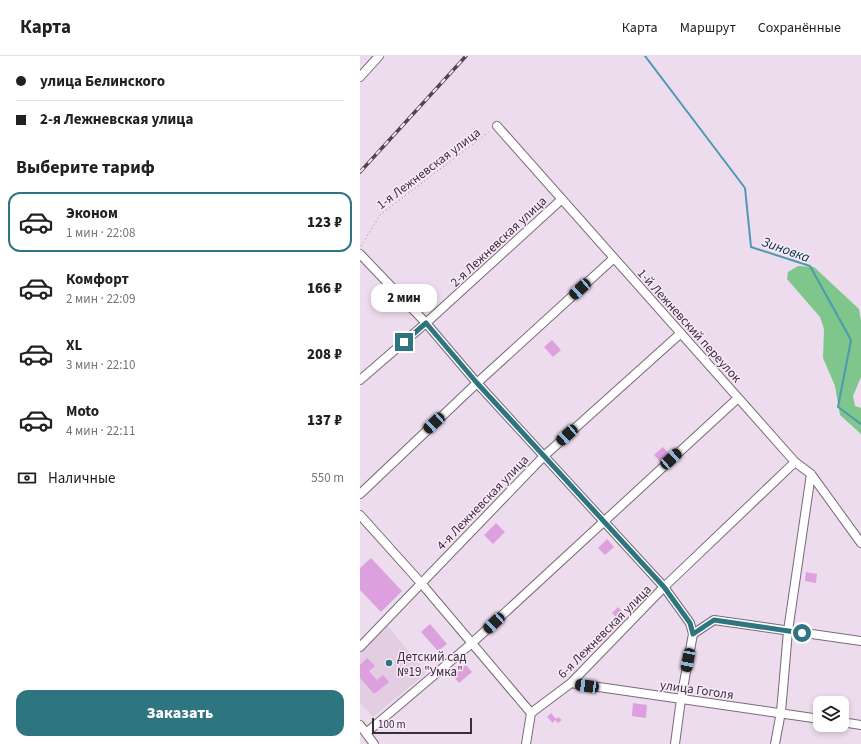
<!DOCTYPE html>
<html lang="ru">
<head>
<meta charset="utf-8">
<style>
  body { margin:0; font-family:"Source Sans 3",sans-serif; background:#f6f6f6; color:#202124; height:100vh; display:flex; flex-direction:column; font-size:15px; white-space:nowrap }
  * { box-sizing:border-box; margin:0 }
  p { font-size:13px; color:#757577 }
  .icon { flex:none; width:22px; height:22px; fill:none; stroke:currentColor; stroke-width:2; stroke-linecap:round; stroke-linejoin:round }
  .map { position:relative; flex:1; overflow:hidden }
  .drawer { display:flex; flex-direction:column; background:#fff; width:360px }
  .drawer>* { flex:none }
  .top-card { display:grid; align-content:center; height:88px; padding:0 16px; background:#fff }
  .tools { position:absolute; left:453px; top:640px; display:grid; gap:8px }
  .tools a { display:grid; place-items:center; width:36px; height:36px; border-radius:8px; background:#fff; box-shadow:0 2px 6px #0003; font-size:20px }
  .scale { position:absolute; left:12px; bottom:10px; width:100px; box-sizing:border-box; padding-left:4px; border:2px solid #373137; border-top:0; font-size:11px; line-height:14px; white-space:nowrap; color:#373137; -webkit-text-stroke:3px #fae9fa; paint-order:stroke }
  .end { position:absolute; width:18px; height:18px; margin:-9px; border:5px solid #2e7580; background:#fff; box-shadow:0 0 0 2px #fff }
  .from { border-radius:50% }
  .bubble { position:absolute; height:28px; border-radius:12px; background:#fff; box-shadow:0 2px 6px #0003; font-size:13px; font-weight:800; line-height:28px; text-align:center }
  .car { position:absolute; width:12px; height:24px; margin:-12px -6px; border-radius:5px; box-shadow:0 0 3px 1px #0007; background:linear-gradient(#222 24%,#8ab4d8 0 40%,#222 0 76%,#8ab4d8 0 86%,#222 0) }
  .top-card b { display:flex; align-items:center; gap:14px; height:38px; font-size:15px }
  .top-card b+b { border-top:1px solid #e0e0e0 }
  .top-card i { width:10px; height:10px; background:#202124 }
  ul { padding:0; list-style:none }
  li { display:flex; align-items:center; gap:12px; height:60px; margin:0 8px 6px; padding:0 8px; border:2px solid transparent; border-radius:12px }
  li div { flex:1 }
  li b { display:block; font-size:15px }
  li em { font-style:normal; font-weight:800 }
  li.active { border-color:#2e7580 }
  li>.icon { width:36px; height:36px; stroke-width:1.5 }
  h2 { padding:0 16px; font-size:18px; line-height:48px }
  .pay { display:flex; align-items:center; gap:10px; height:44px; padding:0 16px; font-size:15px }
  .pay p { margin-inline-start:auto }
  .action { display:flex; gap:8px; margin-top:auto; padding:8px 16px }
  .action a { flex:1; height:46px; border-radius:12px; background:#2e7580; color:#fff; font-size:16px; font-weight:800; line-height:46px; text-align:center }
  header { display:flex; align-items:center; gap:24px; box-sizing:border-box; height:56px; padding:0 20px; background:#fff; border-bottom:1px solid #e0e0e0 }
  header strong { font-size:19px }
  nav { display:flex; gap:22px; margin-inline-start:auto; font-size:14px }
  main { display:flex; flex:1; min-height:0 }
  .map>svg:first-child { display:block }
  .built { fill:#e2cde2 }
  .forest { fill:#7ec68c }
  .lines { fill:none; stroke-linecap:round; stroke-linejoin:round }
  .stream { stroke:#4c9ab0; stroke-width:2 }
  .building { fill:#dda0de }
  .minor-casing { stroke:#786a78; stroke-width:10 }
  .path { stroke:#978b97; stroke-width:1; stroke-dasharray:1 3; stroke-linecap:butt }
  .minor { stroke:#fff; stroke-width:8 }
  .rail-casing { stroke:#4d464d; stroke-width:3.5 }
  .rail { stroke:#fae9fa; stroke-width:2; stroke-dasharray:6; stroke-linecap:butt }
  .route { stroke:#2e7580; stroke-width:5 }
  .poi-dot { fill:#2e7580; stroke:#fae9fa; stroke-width:1.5 }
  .labels { text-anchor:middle; stroke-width:3; stroke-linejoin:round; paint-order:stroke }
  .street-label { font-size:13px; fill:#373137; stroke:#fae9fa }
  .poi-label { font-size:13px; fill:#373137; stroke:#fae9fa; text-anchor:start }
  .water-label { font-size:14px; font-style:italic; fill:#003541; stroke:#fae9fa }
</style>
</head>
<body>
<header>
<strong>Карта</strong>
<nav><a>Карта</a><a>Маршрут</a><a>Сохранённые</a></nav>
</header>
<main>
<section class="drawer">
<div class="top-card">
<b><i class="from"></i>улица Белинского</b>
<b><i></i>2-я Лежневская улица</b>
</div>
<h2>Выберите тариф</h2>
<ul>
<li class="active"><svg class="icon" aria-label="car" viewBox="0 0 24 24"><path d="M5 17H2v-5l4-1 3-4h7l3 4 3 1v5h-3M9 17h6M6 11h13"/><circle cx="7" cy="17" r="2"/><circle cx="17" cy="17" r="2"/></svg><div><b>Эконом</b><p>1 мин · 22:08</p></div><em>123 ₽</em></li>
<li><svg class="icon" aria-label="car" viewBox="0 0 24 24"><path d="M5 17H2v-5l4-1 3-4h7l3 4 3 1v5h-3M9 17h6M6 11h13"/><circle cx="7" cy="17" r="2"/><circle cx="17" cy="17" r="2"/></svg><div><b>Комфорт</b><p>2 мин · 22:09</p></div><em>166 ₽</em></li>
<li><svg class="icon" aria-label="car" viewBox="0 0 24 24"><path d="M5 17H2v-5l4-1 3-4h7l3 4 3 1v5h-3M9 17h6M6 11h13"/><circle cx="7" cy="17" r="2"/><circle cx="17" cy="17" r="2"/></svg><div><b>XL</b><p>3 мин · 22:10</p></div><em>208 ₽</em></li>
<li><svg class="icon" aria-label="car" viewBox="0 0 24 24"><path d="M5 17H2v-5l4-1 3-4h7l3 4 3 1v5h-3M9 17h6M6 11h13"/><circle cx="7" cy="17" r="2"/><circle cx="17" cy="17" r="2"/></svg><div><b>Moto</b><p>4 мин · 22:11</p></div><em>137 ₽</em></li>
</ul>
<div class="pay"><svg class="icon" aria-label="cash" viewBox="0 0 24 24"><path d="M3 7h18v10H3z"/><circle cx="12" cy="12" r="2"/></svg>Наличные<p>550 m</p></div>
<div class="action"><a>Заказать</a></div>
</section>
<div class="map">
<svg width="501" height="688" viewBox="0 0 501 688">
  <rect width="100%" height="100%" fill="#eddced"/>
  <!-- built -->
  <path class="built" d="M 28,570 L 66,617 L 13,661 L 0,647 L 0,597 Z"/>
  <!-- forest -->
  <path class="forest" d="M 438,210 L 454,211 L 499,253 L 501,265 L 501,321 L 493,340 L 495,350 L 501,352 L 501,378 L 480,359 L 475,330 L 463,302 L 464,273 L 460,261 L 427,223 L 428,216 Z"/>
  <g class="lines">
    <!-- stream -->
    <path class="stream" d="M 285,0 L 385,132 L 391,191 L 450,210 L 491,284 L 478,351 L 501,368"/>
  </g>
  <!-- building -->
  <path class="building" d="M 192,284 L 201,294 L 193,301 L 184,291 Z
    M 303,391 L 311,400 L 302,408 L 294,399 Z
    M 136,467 L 145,476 L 133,488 L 124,479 Z
    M 247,483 L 254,491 L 245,499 L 238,492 Z
    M 11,502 L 42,535 L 21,556 L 0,534 L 0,512 Z
    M 446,516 L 457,518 L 456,527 L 445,525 Z
    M 258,551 L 266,560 L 260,565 L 252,557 Z
    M 70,568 L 87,588 L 78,595 L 61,576 Z
    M 7,602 L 15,610 L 9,615 L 17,624 L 23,619 L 29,626 L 14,638 L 0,622 L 0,609 Z
    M 106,609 L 112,616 L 99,627 L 93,619 Z
    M 273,647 L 287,649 L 286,662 L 272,660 Z
    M 191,657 L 196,663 L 198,661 L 202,664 L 198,667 L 195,664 L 193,667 L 187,661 Z"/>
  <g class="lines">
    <defs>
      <path id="minor" d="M 0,21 L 19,0
        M 137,70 L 435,406 L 451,418 L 501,487
        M 0,198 L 66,267 L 117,327 L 304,531 L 330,567 L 333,578 L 321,643 L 315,688
        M 0,324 L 66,267 L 202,143
        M 0,438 L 117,327 L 254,202
        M 0,459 L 61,527 L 171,657 L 166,688
        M 333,578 L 354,564 L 501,585
        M 0,591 L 184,400 L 321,277
        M 211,627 L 460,663
        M 171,657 L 211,627 L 304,531 L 435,406
        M 482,666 L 501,669
        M 0,669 L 14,688
        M 6,677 L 112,587 L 378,342
        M 415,688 L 421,656 L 428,575 L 451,418"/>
    </defs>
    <!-- minor casing -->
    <use href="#minor" class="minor-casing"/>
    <!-- path -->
    <path class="path" d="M 1,190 L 20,159 L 130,75"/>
    <!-- minor -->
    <use href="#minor" class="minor"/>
    <defs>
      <path id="rail" d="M 0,116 L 106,0"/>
    </defs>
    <!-- rail casing -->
    <use href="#rail" class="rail-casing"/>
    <!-- rail -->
    <use href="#rail" class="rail"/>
  </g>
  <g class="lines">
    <!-- route -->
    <path class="route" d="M 44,286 L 66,267 L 117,327 L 304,531 L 330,567 L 333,578 L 354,564 L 442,577"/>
  </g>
  <!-- markers -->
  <circle class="poi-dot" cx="29" cy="607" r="4"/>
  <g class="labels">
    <!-- street labels -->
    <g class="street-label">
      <text transform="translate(68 112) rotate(-37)" y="5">1-я Лежневская улица</text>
      <text transform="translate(138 185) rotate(-43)" y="5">2-я Лежневская улица</text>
      <text transform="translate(330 269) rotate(48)" y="5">1-й Лежневский переулок</text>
      <text transform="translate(122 446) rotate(-46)" y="5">4-я Лежневская улица</text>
      <text transform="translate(244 575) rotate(-45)" y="5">6-я Лежневская улица</text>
      <text transform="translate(337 633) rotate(8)" y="5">улица Гоголя</text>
    </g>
    <!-- poi labels -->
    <g class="poi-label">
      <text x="37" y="605">Детский сад<tspan x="37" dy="15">№19 "Умка"</tspan></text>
    </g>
    <!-- water labels -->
    <g class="water-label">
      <text transform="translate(426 193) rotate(20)" y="5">Зиновка</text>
    </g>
  </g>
</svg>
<div class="tools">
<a><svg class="icon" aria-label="layers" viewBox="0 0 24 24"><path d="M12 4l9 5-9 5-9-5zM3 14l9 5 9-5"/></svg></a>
</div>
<div class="scale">100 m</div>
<i class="end from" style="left:442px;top:577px"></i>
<i class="end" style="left:44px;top:286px"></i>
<div class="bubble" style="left:11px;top:228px;width:66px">2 мин</div>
<i class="car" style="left:220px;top:233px;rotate:228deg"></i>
<i class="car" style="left:74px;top:367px;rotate:227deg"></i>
<i class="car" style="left:207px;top:379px;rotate:228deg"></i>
<i class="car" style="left:311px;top:403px;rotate:48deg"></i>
<i class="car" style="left:134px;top:567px;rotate:227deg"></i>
<i class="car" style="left:328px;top:604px;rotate:191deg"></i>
<i class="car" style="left:227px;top:630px;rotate:278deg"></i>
</div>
</main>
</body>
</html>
